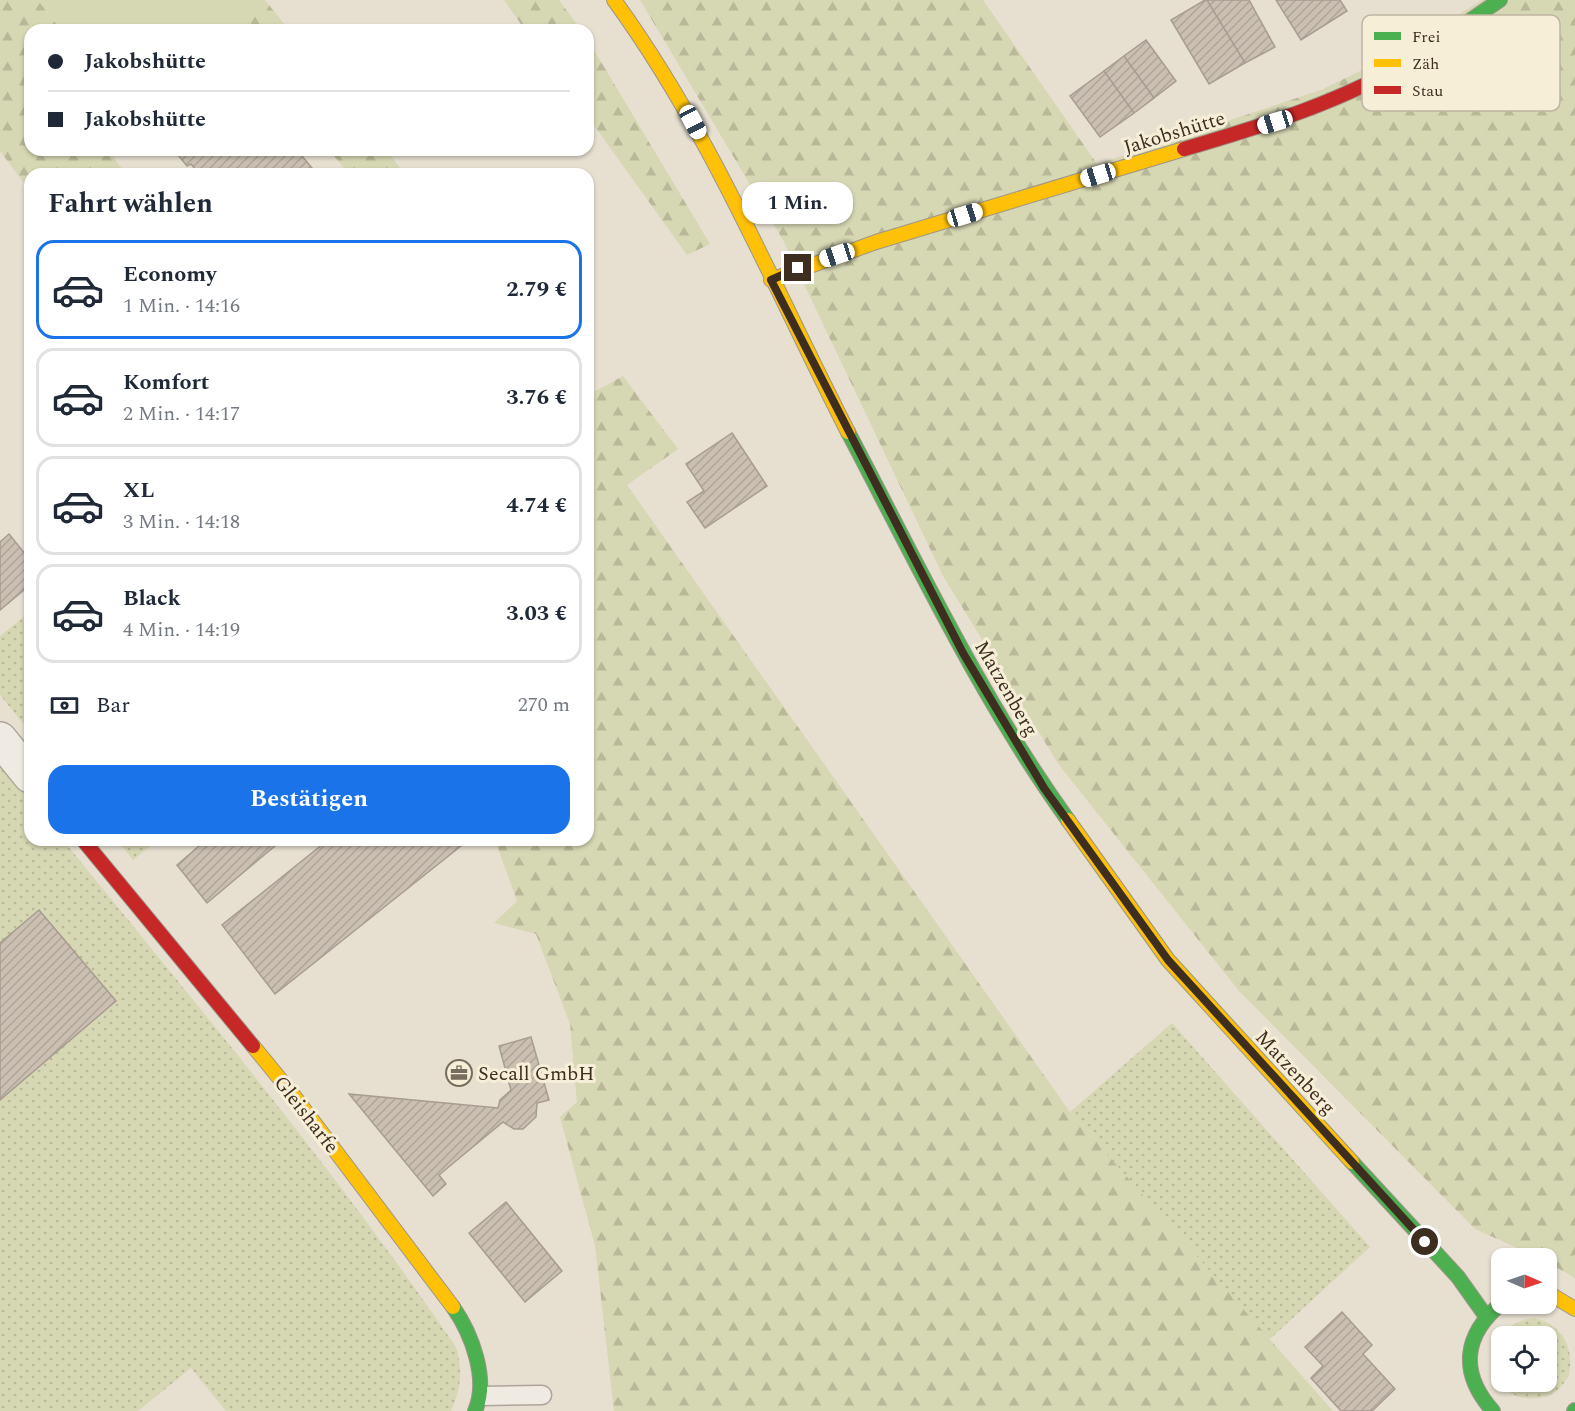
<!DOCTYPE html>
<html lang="de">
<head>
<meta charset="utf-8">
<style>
  body { margin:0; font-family:Spectral,serif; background:#f6f6f7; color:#1f2937; height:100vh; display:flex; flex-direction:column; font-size:22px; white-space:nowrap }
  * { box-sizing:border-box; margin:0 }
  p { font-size:20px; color:#747a83 }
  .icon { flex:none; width:33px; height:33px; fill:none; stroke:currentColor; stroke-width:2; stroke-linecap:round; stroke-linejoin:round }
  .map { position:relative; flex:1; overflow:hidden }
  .details { position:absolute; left:24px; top:168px; width:570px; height:678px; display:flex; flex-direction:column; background:#fff; border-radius:18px; box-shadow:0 2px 4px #0004 }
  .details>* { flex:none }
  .top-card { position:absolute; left:24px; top:24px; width:570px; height:132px; border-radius:18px; box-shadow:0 2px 4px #0004; display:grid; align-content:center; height:132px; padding:0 24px; background:#fff }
  .needle { width:39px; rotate:92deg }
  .tools { position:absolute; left:1491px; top:1248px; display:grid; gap:12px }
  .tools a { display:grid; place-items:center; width:66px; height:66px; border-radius:12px; background:#fff; box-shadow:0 2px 4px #0004; font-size:30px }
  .end { position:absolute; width:27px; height:27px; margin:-14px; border:8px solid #3d2e20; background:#fff; box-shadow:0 0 0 3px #fff }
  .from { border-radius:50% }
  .bubble { position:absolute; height:42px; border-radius:18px; background:#fff; box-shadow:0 2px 4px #0004; font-size:20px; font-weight:700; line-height:42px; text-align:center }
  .car { position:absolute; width:18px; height:36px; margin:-18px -9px; border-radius:8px; box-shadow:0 0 4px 2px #0007; background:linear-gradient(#fff 24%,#345 0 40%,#fff 0 76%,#345 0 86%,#fff 0) }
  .top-card b { display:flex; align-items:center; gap:21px; height:57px; font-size:22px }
  .top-card b+b { border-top:2px solid #e0e1e3 }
  .top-card i { width:15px; height:15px; background:#1f2937 }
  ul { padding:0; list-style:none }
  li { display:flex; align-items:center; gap:18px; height:99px; margin:0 12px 9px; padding:0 12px; border:3px solid #e0e1e3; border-radius:18px }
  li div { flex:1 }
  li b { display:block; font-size:22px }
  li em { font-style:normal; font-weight:700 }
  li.active { border-color:#1a73e8 }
  li>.icon { width:54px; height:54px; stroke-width:1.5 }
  h2 { padding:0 24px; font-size:27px; line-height:72px }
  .pay { display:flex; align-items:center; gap:15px; height:66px; padding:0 24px; font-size:22px }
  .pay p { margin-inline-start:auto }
  .action { display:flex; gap:12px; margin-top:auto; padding:12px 24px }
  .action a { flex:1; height:69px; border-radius:18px; background:#1a73e8; color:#fff; font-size:24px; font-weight:700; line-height:69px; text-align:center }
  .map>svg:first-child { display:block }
  .grass { fill:url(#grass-dots); fill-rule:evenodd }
  .forest { fill:url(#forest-firs) }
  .pitch { fill:#d6d7b3 }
  .building { fill:url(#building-hatch); stroke:#a89c90; stroke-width:1.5 }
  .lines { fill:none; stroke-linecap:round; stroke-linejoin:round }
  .lane-casing { stroke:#ada599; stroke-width:21 }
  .street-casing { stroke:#ada599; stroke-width:36 }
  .fast-casing { stroke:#9c958a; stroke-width:16 }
  .slow-casing { stroke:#9c958a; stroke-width:16 }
  .jam-casing { stroke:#9c958a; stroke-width:16 }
  .lane { stroke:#efebe3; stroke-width:18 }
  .street { stroke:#efebe3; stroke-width:33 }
  .fast { stroke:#4caf50; stroke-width:14 }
  .slow { stroke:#ffc107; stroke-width:14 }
  .jam { stroke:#c62828; stroke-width:14 }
  .route { stroke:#3d2e20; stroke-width:8 }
  .labels { text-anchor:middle; stroke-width:6; stroke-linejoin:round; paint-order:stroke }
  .street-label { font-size:20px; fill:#3d2e20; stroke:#f7eed8 }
  .poi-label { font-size:20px; fill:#3d2e20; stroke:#f7eed8; text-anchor:start }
  .key { fill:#f7eed8; stroke:#bfb4a1; stroke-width:1.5 }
  .key-label { font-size:16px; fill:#3d2e20 }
</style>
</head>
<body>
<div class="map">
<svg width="1575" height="1411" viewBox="0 0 1575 1411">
  <defs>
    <pattern id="grass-dots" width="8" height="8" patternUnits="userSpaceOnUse" patternTransform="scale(1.5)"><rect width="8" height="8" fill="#d6d7b3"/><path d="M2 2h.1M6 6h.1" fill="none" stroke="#b9b99a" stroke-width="1.8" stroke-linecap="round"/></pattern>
    <pattern id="forest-firs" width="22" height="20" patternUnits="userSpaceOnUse" patternTransform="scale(1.5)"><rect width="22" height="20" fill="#d6d7b3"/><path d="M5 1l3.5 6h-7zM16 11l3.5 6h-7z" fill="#b9b99a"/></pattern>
    <pattern id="building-hatch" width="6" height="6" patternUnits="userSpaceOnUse" patternTransform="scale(1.5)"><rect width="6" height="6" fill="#cbbfb2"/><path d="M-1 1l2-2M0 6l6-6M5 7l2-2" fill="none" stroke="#afa499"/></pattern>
  </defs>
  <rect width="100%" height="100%" fill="#e7e0d1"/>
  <!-- grass -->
  <path class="grass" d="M 30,612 L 30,732 L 0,695 L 0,636 Z
    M 0,762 L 30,799 L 30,840 L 63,840 C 198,1006 335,1170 456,1347 C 463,1371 461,1388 451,1411 L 226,1411 L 191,1368 L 138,1411 L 0,1411 Z
    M 117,840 L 158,840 L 133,860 Z
    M 1172,1023 L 1370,1247 L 1269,1340 L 1070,1112 Z
    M 1534,1318 C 1560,1323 1575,1346 1569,1375 C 1563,1387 1552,1397 1538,1398 C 1483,1405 1474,1325 1534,1318 ZM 1546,1336 L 1546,1382 L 1502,1382 L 1502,1336 Z"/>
  <!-- forest -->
  <path class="forest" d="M 0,0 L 38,0 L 61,30 L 30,30 L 30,150 L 108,150 L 126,174 L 30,174 L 30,191 L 0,151 Z
    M 257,0 L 265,0 L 289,30 L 233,30 L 227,23 Z
    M 504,0 L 559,0 L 581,30 L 525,30 Z
    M 640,0 L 983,0 L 1097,164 L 1321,90 L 1395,54 L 1482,0 L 1575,0 L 1575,1278 L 1547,1262 L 1546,1258 L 1539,1258 L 1475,1229 L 1239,991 L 1059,765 L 943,576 L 783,240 Z
    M 588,40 L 710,244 L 687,255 L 588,117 Z
    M 329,150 L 386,150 L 405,174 L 349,174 Z
    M 623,376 L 678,449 L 627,485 L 1070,1112 L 1333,1411 L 614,1411 L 595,1246 L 560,1117 L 577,1102 L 570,1024 L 536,934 L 494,923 L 517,901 L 495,840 L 588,840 L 588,395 Z"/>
  <!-- pitch -->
  <path class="pitch" d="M 38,0 L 257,0 L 218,30 L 61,30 Z"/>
  <!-- building -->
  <path class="building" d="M 1205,0 L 1207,0 L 1245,63 L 1209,84 L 1171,20 Z
    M 1207,0 L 1249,0 L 1275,47 L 1245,63 Z
    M 1276,0 L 1340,0 L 1347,11 L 1301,40 Z
    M 1146,40 L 1176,81 L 1154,98 L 1124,56 Z
    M 1124,56 L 1154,98 L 1134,113 L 1104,71 Z
    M 1104,71 L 1134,113 L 1100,137 L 1070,96 Z
    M 174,150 L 297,150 L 317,174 L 199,174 L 191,164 L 187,166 Z
    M 732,433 L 767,486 L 705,528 L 687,502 L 704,491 L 686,464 Z
    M 9,534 L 30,560 L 30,585 L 0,610 L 0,542 Z
    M 206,840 L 282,840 L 207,903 L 177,865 Z
    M 328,840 L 466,842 L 275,994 L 222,925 Z
    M 39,910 L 116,1001 L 0,1100 L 0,943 Z
    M 531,1037 L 549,1100 L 537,1103 L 536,1117 L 523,1129 L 514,1129 L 503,1122 L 439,1175 L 446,1184 L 433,1196 L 349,1094 L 498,1108 L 500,1100 L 511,1090 L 499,1046 Z
    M 506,1202 L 562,1271 L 525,1302 L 469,1233 Z
    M 1342,1312 L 1372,1345 L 1363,1354 L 1395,1389 L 1372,1411 L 1341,1411 L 1311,1378 L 1323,1366 L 1305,1347 Z"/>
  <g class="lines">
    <defs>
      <path id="lane" d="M 482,1396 L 542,1395"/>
      <path id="street" d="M 0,739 L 30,776"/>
      <path id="fast" d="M 1418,56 L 1500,0
        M 848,432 C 917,563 981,699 1068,820
        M 1352,1162 L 1458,1277 L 1485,1315
        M 453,1307 C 472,1334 489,1380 475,1411
        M 1493,1411 C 1459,1373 1463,1335 1502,1303
        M 1574,1411 L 1575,1410"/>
      <path id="slow" d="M 614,0 C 711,133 773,286 848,432
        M 771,280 L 876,242 L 1184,149
        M 1068,820 L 1168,960 L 1352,1162
        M 253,1046 L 294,1096 L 453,1307
        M 1546,1296 L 1555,1297 L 1575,1309"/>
      <path id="jam" d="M 1184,149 C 1266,125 1345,101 1418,56
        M 83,840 L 253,1046"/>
    </defs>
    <!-- lane casing -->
    <use href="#lane" class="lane-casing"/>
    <!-- street casing -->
    <use href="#street" class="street-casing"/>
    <!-- fast casing -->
    <use href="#fast" class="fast-casing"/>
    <!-- slow casing -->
    <use href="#slow" class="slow-casing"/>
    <!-- jam casing -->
    <use href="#jam" class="jam-casing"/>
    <!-- lane -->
    <use href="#lane" class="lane"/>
    <!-- street -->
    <use href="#street" class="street"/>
    <!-- fast -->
    <use href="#fast" class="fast"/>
    <!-- slow -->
    <use href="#slow" class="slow"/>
    <!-- jam -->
    <use href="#jam" class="jam"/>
  </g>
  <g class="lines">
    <!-- route -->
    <path class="route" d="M 798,268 L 771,280 L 963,653 L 1044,788 L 1168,960 L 1425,1242"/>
  </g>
  <!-- icons -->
  <defs>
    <symbol id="office-ring" viewBox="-11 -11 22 22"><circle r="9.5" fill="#f7eed8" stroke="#786c5e" stroke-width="1.5"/><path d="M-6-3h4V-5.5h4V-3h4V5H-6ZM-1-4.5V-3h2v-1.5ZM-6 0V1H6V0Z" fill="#786c5e"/></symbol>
  </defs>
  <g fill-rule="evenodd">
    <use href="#office-ring" x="444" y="1058" width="30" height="30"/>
  </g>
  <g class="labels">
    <!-- street labels -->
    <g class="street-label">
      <text transform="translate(1174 132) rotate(-17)" y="7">Jakobshütte</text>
      <text transform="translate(1007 688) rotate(60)" y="7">Matzenberg</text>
      <text transform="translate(1296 1072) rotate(47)" y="7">Matzenberg</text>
      <text transform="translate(307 1114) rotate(52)" y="7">Gleisharfe</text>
    </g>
    <!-- poi labels -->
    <g class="poi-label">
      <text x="478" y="1080">Secall GmbH</text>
    </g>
  </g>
  <!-- legend -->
  <rect x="1362" y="15" width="198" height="96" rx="9" class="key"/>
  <rect x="1374" y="32" width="27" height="8" fill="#4caf50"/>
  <rect x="1374" y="59" width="27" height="8" fill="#ffc107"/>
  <rect x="1374" y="86" width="27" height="8" fill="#c62828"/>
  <g class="key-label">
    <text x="1412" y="42">Frei</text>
    <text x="1412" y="69">Zäh</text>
    <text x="1412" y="96">Stau</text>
  </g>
</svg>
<div class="tools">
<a><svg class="needle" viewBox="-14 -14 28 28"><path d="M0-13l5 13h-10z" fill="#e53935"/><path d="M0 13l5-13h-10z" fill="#747a83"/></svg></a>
<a><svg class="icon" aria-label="locate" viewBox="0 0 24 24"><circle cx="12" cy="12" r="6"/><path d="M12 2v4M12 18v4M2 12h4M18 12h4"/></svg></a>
</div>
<i class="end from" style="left:1425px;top:1242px"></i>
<i class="end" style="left:798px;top:268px"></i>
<div class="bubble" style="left:742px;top:182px;width:111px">1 Min.</div>
<i class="car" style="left:693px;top:122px;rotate:152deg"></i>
<i class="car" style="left:1275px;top:122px;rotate:253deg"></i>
<i class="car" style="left:1098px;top:175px;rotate:253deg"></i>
<i class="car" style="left:965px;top:215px;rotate:73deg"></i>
<i class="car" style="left:837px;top:255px;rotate:252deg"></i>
<div class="top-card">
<b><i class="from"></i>Jakobshütte</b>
<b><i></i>Jakobshütte</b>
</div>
<section class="details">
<h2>Fahrt wählen</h2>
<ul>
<li class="active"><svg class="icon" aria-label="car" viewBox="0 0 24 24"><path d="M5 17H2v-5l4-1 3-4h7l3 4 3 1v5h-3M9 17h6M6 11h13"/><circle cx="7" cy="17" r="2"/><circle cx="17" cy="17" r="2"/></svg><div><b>Economy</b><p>1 Min. · 14:16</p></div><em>2.79 €</em></li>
<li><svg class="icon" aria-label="car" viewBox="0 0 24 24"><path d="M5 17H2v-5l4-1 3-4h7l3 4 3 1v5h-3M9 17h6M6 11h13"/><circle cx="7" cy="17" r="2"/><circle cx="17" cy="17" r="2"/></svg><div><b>Komfort</b><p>2 Min. · 14:17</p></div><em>3.76 €</em></li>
<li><svg class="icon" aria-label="car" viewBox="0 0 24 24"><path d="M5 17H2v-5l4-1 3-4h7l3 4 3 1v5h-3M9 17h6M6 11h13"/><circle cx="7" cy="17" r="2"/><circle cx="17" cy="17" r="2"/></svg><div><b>XL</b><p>3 Min. · 14:18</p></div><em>4.74 €</em></li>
<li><svg class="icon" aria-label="car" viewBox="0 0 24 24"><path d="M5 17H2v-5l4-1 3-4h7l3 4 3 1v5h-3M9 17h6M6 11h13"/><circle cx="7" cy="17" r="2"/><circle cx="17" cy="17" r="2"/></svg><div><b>Black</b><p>4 Min. · 14:19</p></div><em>3.03 €</em></li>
</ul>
<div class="pay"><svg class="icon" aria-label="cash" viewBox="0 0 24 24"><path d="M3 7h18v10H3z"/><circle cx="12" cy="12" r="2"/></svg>Bar<p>270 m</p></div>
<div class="action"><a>Bestätigen</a></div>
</section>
</div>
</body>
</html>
